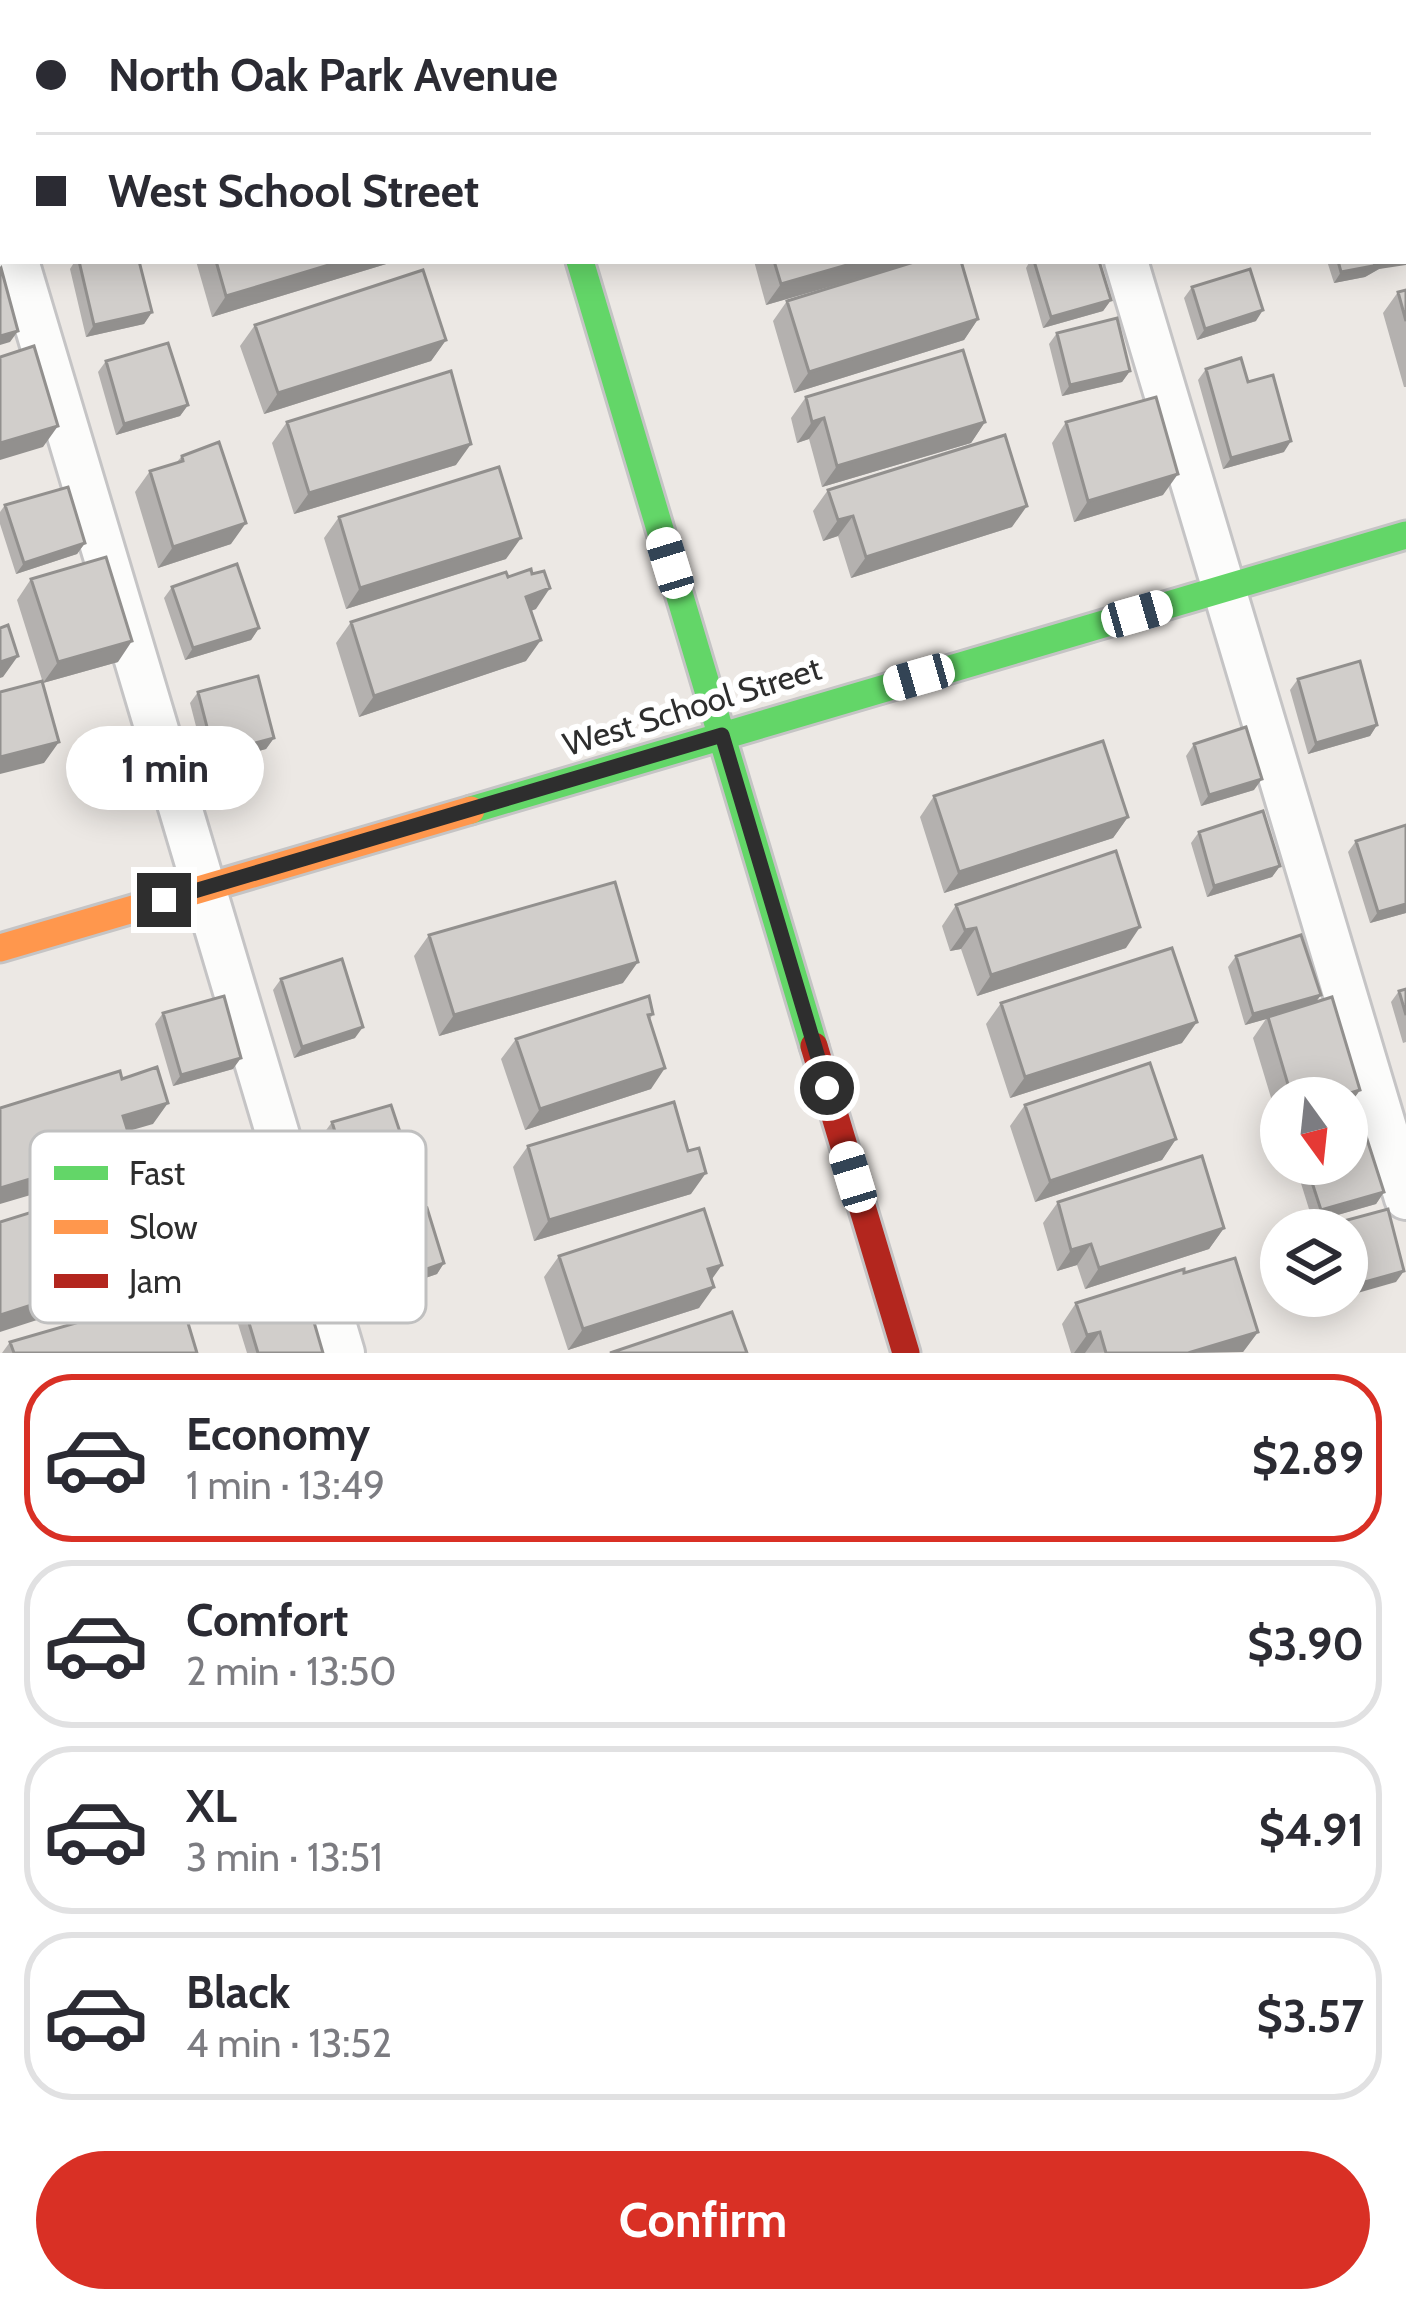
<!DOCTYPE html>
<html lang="en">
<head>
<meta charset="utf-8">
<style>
  body { margin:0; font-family:Cabin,sans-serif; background:#f7f7f7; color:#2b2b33; height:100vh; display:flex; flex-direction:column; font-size:45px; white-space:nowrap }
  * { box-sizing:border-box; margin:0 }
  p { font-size:39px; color:#7c7c81 }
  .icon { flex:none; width:66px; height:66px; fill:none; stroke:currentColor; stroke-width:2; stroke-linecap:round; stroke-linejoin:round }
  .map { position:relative; height:1353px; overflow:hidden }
  .sheet { display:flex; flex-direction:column; background:#fff; flex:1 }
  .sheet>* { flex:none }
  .top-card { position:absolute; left:0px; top:0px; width:1407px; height:264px; box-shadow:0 6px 30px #0003; display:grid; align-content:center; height:264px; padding:0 36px; background:#fff }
  .needle { width:78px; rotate:165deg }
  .controls { position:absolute; left:1260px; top:1077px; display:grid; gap:24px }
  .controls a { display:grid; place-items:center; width:108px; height:108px; border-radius:50%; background:#fff; box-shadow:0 6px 30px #0003; font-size:60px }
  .end { position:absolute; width:54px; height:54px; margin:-27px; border:15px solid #2e2e2e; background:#fff; box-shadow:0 0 0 6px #fff }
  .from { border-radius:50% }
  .bubble { position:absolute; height:84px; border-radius:42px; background:#fff; box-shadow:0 6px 30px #0003; font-size:39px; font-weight:800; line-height:84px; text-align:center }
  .car { position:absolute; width:36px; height:72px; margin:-36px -18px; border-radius:15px; box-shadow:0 0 9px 3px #0007; background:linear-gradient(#fff 24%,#345 0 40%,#fff 0 76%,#345 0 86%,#fff 0) }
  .top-card b { display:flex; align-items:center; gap:42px; height:114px; font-size:45px }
  .top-card b+b { border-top:3px solid #e1e1e2 }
  .top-card i { width:30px; height:30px; background:#2b2b33 }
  ul { padding:21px 0 0; list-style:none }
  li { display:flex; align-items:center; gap:36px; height:168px; margin:0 24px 18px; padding:0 12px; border:6px solid #e1e1e2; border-radius:48px }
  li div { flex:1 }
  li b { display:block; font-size:45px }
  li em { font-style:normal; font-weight:800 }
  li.on { border-color:#d93025 }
  li>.icon { width:108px; height:108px; stroke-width:1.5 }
  .action { display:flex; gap:24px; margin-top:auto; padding:24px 36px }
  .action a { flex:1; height:138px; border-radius:72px; background:#d93025; color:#fff; font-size:48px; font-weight:800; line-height:138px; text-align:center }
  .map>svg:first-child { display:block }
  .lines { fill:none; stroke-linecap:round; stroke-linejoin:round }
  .lane-casing { stroke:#c5c4c5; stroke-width:48 }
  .fast-casing { stroke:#c5c4c5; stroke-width:33 }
  .slow-casing { stroke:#c5c4c5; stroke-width:33 }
  .jam-casing { stroke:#c5c4c5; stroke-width:33 }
  .lane { stroke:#fcfcfb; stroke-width:42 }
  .fast { stroke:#63d668; stroke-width:27 }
  .slow { stroke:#ff974d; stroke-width:27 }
  .jam { stroke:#b3261e; stroke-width:27 }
  .wall { fill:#b4b1af }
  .shaded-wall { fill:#92908e }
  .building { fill:#d1cecb; stroke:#92908e; stroke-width:3 }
  .route { stroke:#2e2e2e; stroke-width:15 }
  .labels { text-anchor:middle; stroke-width:12; stroke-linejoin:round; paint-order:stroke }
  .street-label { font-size:33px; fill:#2e2e2e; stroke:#fff }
  .key { fill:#fff; stroke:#c0c0c0; stroke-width:3 }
  .key-label { font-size:33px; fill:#2e2e2e }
</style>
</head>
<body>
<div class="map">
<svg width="1406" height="1353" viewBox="0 0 1406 1353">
  <rect width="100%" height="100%" fill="#ece8e4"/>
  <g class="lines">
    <defs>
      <path id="lane" d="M 1048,0 L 1049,3
        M 0,204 L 3,214
        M 17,261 L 343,1353
        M 1126,261 L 1406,1198"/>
      <path id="fast" d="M 580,261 L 814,1046
        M 471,810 L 1406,535"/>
      <path id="slow" d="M 0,948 L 471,810"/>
      <path id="jam" d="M 502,0 L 503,3
        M 814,1046 L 906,1353"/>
    </defs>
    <!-- lane casing -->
    <use href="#lane" class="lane-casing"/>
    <!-- fast casing -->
    <use href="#fast" class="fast-casing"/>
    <!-- slow casing -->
    <use href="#slow" class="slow-casing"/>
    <!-- jam casing -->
    <use href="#jam" class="jam-casing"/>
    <!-- lane -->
    <use href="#lane" class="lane"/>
    <!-- fast -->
    <use href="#fast" class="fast"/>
    <!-- slow -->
    <use href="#slow" class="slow"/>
    <!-- jam -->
    <use href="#jam" class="jam"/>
  </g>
  <!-- wall -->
  <path class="wall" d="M 678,0 L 786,0 L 775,3 L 679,3 Z
    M 1080,0 L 1189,0 L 1189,3 L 1078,3 Z
    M 1278,0 L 1401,0 L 1399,3 L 1278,3 Z
    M 75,261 L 139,261 L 152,312 L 144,324 L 86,337 L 70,269 Z
    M 196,261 L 396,261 L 212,317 Z
    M 754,261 L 961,261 L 978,319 L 964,340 L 794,393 L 773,321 L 787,301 L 890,269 L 766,305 Z
    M 1030,261 L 1099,261 L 1111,300 L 1103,311 L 1043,328 L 1026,268 Z
    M 1327,261 L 1404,261 L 1379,269 L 1365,277 L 1334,283 Z
    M 1192,287 L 1256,321 L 1197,340 L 1184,298 Z
    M 1406,290 L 1406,387 L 1404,387 L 1383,313 L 1398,292 Z
    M 255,325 L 446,340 L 431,361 L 264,414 L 240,346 Z
    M 1057,333 L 1130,371 L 1122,382 L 1062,396 L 1049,344 Z
    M 106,361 L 188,405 L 180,416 L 116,435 L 98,372 Z
    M 1206,369 L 1248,382 L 1284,452 L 1223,469 L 1198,380 Z
    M 806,397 L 985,422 L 971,443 L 822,487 L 809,439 L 797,443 L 791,418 Z
    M 287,422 L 456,465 L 294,514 L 272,443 Z
    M 1066,422 L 1163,495 L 1074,522 L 1052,443 Z
    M 182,456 L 231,544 L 158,568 L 135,492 L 150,471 L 176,463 Z
    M 828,490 L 1012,527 L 851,578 L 838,536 L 823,541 L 813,511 Z
    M 5,505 L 85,543 L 77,554 L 16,574 L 0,524 L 0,512 Z
    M 339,517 L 506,559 L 346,609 L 324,538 Z
    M 508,577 L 536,609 L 530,611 L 526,661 L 359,717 L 336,643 L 351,622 Z
    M 31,579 L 118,662 L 43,683 L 17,600 Z
    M 172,587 L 259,628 L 251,640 L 185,660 L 164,598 Z
    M 1298,679 L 1377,725 L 1370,736 L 1308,754 L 1290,690 Z
    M 198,692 L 274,738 L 266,749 L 206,765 L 190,703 Z
    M 1194,744 L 1254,790 L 1201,806 L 1186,756 Z
    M 934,796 L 1128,817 L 1113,838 L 944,893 L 920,817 Z
    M 1406,825 L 1406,913 L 1370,923 L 1348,852 L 1356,841 Z
    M 1199,832 L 1280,866 L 1272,877 L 1207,897 L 1191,843 Z
    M 956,905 L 1126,948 L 977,996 L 961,949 L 950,951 L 942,926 Z
    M 429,935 L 623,983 L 439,1036 L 414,956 Z
    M 1236,956 L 1316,1002 L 1360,1090 L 1347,1108 L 1347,1098 L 1281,1098 L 1281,1131 L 1253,1038 L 1266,1019 L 1245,1025 L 1228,967 Z
    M 281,979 L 355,1038 L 294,1058 L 273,990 Z
    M 1406,989 L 1406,1042 L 1403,1043 L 1391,1002 L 1399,991 Z
    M 1001,1003 L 1182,1043 L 1010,1098 L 986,1024 Z
    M 163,1013 L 233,1069 L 173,1086 L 155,1024 Z
    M 653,1014 L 650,1019 L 651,1089 L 525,1130 L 501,1059 L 516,1039 Z
    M 1025,1105 L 1176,1139 L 1162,1160 L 1035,1202 L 1010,1126 Z
    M 332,1122 L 411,1165 L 403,1176 L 343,1195 L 324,1133 Z
    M 528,1146 L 691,1194 L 534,1241 L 513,1167 Z
    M 202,1160 L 274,1214 L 211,1232 L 194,1171 Z
    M 1295,1164 L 1347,1164 L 1384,1192 L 1376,1204 L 1313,1222 Z
    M 1058,1202 L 1224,1228 L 1209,1249 L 1085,1289 L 1077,1265 L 1057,1271 L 1043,1223 Z
    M 362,1230 L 444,1263 L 437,1274 L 373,1296 L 354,1241 Z
    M 559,1256 L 712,1280 L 699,1308 L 568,1350 L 544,1277 Z
    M 1184,1273 L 1258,1332 L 1243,1352 L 1071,1353 L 1062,1324 L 1076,1303 Z
    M 246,1313 L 323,1353 L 247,1353 L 238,1324 Z
    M 10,1342 L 197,1353 L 2,1353 Z"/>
  <!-- shaded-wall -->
  <path class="shaded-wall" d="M 146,0 L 179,0 L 169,3 L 144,3 Z
    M 728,0 L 786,0 L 775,3 L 718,3 Z
    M 1348,0 L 1401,0 L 1399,3 L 1336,3 Z
    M 1404,255 L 1406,255 L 1406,265 L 1379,269 L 1365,277 L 1334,283 L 1341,272 L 1381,261 L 1404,261 Z
    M 342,261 L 396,261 L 212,317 L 226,296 Z
    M 861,261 L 919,261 L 766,305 L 781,284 Z
    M 1111,300 L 1103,311 L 1043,328 L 1051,317 Z
    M 1263,310 L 1256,321 L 1197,340 L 1205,329 Z
    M 152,312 L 144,324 L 86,337 L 94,325 Z
    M 978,319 L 964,340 L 794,393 L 809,372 Z
    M 18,331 L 10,342 L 0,345 L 0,336 Z
    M 446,340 L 431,361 L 264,414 L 278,393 Z
    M 1130,371 L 1122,382 L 1062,396 L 1070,385 Z
    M 188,405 L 180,416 L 116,435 L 124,424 Z
    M 824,418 L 809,439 L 797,443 L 812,422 Z
    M 985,422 L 971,443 L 822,487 L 837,466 Z
    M 58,426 L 43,447 L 0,460 L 0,443 Z
    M 1291,441 L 1284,452 L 1223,469 L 1231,458 Z
    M 471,444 L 456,465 L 294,514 L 309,493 Z
    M 1178,474 L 1163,495 L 1074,522 L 1088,501 Z
    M 1027,506 L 1012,527 L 851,578 L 866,557 Z
    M 853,516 L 838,536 L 823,541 L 838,520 Z
    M 246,523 L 231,544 L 158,568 L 173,547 Z
    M 521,538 L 506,559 L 346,609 L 360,588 Z
    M 85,543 L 77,554 L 16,574 L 24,563 Z
    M 550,588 L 536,609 L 511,618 L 526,597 Z
    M 259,628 L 251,640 L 185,660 L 193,648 Z
    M 541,640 L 526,661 L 359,717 L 374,696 Z
    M 132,641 L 118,662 L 43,683 L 58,662 Z
    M 18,656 L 3,677 L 0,678 L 0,662 Z
    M 1377,725 L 1370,736 L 1308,754 L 1316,743 Z
    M 274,738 L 266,749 L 206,765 L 214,754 Z
    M 59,742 L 44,763 L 0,774 L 0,757 Z
    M 1262,779 L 1254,790 L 1201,806 L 1209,795 Z
    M 1128,817 L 1113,838 L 944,893 L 959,872 Z
    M 1280,866 L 1272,877 L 1207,897 L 1214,886 Z
    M 1406,904 L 1406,913 L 1370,923 L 1378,912 Z
    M 1140,927 L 1126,948 L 977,996 L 991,975 Z
    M 976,928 L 961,949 L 950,951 L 965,930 Z
    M 638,962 L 623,983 L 439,1036 L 454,1015 Z
    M 1321,995 L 1313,1006 L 1245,1025 L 1253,1014 Z
    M 1197,1022 L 1182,1043 L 1010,1098 L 1025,1077 Z
    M 363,1027 L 355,1038 L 294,1058 L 302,1047 Z
    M 241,1058 L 233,1069 L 173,1086 L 181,1075 Z
    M 665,1068 L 651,1089 L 525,1130 L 540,1109 Z
    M 1360,1090 L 1347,1108 L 1347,1098 L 1334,1098 Z
    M 168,1103 L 153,1124 L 108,1137 L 123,1116 Z
    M 1176,1139 L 1162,1160 L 1035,1202 L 1050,1181 Z
    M 133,1148 L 119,1169 L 0,1204 L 0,1188 Z
    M 411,1165 L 403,1176 L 343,1195 L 351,1184 Z
    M 706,1173 L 691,1194 L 534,1241 L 549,1220 Z
    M 1384,1192 L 1376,1204 L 1313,1222 L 1321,1210 Z
    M 282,1203 L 274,1214 L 211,1232 L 219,1221 Z
    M 1224,1228 L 1209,1249 L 1085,1289 L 1099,1268 Z
    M 1091,1244 L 1077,1265 L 1057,1271 L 1071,1250 Z
    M 197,1252 L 182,1273 L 0,1332 L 0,1315 Z
    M 444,1263 L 437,1274 L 373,1296 L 381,1285 Z
    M 722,1265 L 707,1286 L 708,1269 Z
    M 1404,1271 L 1396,1282 L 1347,1296 L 1347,1287 Z
    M 714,1287 L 699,1308 L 568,1350 L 583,1329 Z
    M 1327,1296 L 1346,1296 L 1322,1302 Z
    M 1100,1332 L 1085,1353 L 1074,1353 L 1087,1335 Z
    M 1258,1332 L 1243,1352 L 1188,1353 Z"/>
  <!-- building -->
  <path class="building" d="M 0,0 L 64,0 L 65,3 L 3,3 L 3,16 Z
    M 217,0 L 340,0 L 341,3 L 207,3 Z
    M 698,0 L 728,0 L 718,3 L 699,3 Z
    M 797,0 L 859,0 L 860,3 L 787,3 Z
    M 939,0 L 1019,0 L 1020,3 L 940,3 Z
    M 1098,0 L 1189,0 L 1189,3 L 1099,3 Z
    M 1298,0 L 1348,0 L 1336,3 L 1299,3 Z
    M 1404,35 L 1406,35 L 1406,120 L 1404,120 Z
    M 1406,167 L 1406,255 L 1404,255 L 1404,168 Z
    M 79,261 L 139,261 L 152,312 L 94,325 Z
    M 216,261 L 342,261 L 226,296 Z
    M 774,261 L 861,261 L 781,284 Z
    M 917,261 L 961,261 L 978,319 L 809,372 L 787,301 Z
    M 1034,261 L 1099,261 L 1111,300 L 1051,317 Z
    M 1338,261 L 1381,261 L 1373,266 L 1341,272 Z
    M 1,268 L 18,331 L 0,336 L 0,269 Z
    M 1250,269 L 1263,310 L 1205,329 L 1192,287 Z
    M 423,270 L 446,340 L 278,393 L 255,325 Z
    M 1406,290 L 1406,321 L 1398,292 Z
    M 1117,318 L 1130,371 L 1070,385 L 1057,333 Z
    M 168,343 L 188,405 L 124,424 L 106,361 Z
    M 34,346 L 58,426 L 0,443 L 0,357 Z
    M 963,350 L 985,422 L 837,466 L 824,418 L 812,422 L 806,397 Z
    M 1241,358 L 1248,382 L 1273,375 L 1291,441 L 1231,458 L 1206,369 Z
    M 451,371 L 471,444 L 309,493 L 287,422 Z
    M 1156,397 L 1178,474 L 1088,501 L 1066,422 Z
    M 1005,435 L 1027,506 L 866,557 L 853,516 L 838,520 L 828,490 Z
    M 219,442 L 246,523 L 173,547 L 150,471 L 183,461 L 182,456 Z
    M 499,467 L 521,538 L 360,588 L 339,517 Z
    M 68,487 L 85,543 L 24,563 L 5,505 Z
    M 106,557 L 132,641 L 58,662 L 31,579 Z
    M 237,564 L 259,628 L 193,648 L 172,587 Z
    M 531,569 L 532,574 L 544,571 L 550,588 L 526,597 L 541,640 L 374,696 L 351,622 L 506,572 L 508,577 Z
    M 8,625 L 18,656 L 0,662 L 0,628 Z
    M 1360,661 L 1377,725 L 1316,743 L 1298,679 Z
    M 258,676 L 274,738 L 214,754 L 198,692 Z
    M 42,681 L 59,742 L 0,757 L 0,692 Z
    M 1246,727 L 1262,779 L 1209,795 L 1194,744 Z
    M 1103,741 L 1128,817 L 959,872 L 934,796 Z
    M 1263,811 L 1280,866 L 1214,886 L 1199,832 Z
    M 1406,825 L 1406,904 L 1378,912 L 1356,841 Z
    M 1116,851 L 1140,927 L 991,975 L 976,928 L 965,930 L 956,905 Z
    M 615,882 L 638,962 L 454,1015 L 429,935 Z
    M 1301,935 L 1321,995 L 1253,1014 L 1236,956 Z
    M 1172,948 L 1197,1022 L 1025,1077 L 1001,1003 Z
    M 342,959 L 363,1027 L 302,1047 L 281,979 Z
    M 1406,989 L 1406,1015 L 1399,991 Z
    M 224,996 L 241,1058 L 181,1075 L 163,1013 Z
    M 649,996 L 653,1014 L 648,1015 L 665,1068 L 540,1109 L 516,1039 Z
    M 1332,997 L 1360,1090 L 1334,1098 L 1292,1098 L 1268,1017 Z
    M 1150,1063 L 1176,1139 L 1050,1181 L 1025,1105 Z
    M 157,1067 L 168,1103 L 123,1116 L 133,1148 L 0,1188 L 0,1108 L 120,1071 L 122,1079 Z
    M 674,1102 L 688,1151 L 699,1148 L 706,1173 L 549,1220 L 528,1146 Z
    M 391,1105 L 411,1165 L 351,1184 L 332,1122 Z
    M 1366,1136 L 1384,1192 L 1321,1210 L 1306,1164 L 1347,1164 L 1347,1141 Z
    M 1202,1156 L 1224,1228 L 1099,1268 L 1091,1244 L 1071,1250 L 1058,1202 Z
    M 170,1169 L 197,1252 L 0,1315 L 0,1222 Z
    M 427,1208 L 444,1263 L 381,1285 L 362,1230 Z
    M 704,1209 L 722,1265 L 708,1269 L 714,1287 L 583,1329 L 559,1256 Z
    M 1388,1209 L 1404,1271 L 1347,1287 L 1347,1230 L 1314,1229 Z
    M 1235,1258 L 1258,1332 L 1188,1353 L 1106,1353 L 1100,1332 L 1087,1335 L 1076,1303 L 1184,1269 L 1184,1273 Z
    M 179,1293 L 197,1353 L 14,1353 L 10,1342 Z
    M 307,1298 L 323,1353 L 258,1353 L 246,1313 Z
    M 732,1312 L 747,1353 L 610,1353 Z"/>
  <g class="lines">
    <!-- route -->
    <path class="route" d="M 164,900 L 722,735 L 827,1088"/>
  </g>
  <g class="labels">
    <!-- street labels -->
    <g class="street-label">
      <text transform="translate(692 706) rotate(-17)" y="12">West School Street</text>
    </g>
  </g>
  <!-- legend -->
  <rect x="30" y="1131" width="396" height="192" rx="18" class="key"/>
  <rect x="54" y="1166" width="54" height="14" fill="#63d668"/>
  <rect x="54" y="1220" width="54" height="14" fill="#ff974d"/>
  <rect x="54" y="1274" width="54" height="14" fill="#b3261e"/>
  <g class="key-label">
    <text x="129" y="1185">Fast</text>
    <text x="129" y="1239">Slow</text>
    <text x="129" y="1293">Jam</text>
  </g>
</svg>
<div class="controls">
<a><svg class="needle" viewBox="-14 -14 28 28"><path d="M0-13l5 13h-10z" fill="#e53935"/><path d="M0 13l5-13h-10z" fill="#7c7c81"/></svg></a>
<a><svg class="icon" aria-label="layers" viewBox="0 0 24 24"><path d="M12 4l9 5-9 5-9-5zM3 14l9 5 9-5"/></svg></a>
</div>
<i class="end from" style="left:827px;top:1088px"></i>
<i class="end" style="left:164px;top:900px"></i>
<div class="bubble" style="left:66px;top:726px;width:198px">1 min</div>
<i class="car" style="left:670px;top:563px;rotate:343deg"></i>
<i class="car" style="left:1137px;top:614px;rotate:74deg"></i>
<i class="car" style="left:919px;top:677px;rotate:254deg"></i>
<i class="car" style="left:853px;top:1177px;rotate:343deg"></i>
<div class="top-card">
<b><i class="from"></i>North Oak Park Avenue</b>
<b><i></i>West School Street</b>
</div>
</div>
<section class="sheet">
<ul>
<li class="on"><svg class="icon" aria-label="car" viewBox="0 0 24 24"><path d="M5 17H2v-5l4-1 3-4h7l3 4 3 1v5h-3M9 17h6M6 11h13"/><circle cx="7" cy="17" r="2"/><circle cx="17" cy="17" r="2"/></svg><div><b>Economy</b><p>1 min · 13:49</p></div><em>$2.89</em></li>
<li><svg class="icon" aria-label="car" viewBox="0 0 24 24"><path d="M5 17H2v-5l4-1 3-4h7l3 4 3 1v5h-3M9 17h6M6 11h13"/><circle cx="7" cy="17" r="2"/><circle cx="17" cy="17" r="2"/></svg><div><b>Comfort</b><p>2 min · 13:50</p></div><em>$3.90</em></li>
<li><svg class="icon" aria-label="car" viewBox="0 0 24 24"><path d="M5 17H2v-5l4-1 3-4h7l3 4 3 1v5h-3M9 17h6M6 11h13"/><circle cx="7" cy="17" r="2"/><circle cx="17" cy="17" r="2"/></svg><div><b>XL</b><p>3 min · 13:51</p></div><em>$4.91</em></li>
<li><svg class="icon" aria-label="car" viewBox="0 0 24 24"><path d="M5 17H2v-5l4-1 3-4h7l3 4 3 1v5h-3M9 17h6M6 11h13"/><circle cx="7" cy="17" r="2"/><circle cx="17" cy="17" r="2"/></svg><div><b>Black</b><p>4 min · 13:52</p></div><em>$3.57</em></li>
</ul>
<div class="action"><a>Confirm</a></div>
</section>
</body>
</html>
